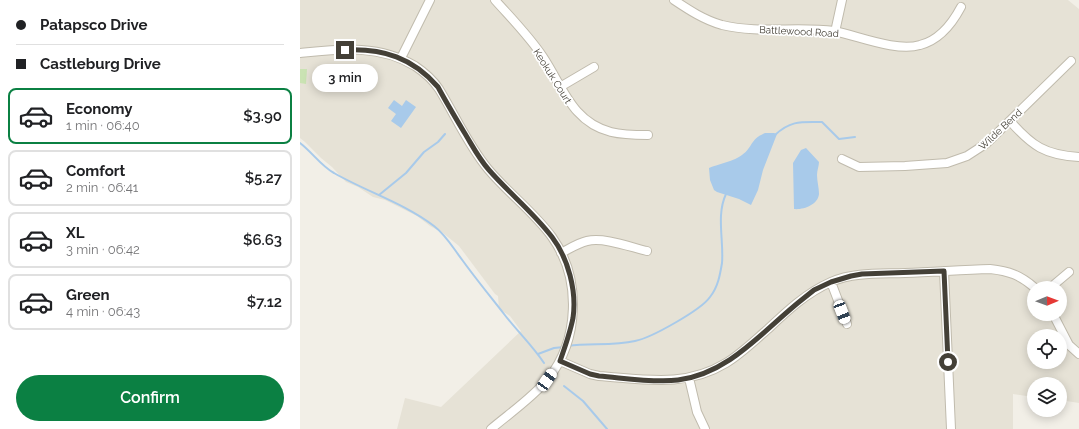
<!DOCTYPE html>
<html lang="en">
<head>
<meta charset="utf-8">
<style>
  body { margin:0; font-family:Raleway,sans-serif; background:#f2f2f2; color:#202124; height:100vh; display:flex; flex-direction:column; font-size:15px; white-space:nowrap }
  * { box-sizing:border-box; margin:0 }
  p { font-size:13px; color:#757577 }
  .icon { flex:none; width:22px; height:22px; fill:none; stroke:currentColor; stroke-width:2; stroke-linecap:round; stroke-linejoin:round }
  .map { position:relative; flex:1; overflow:hidden }
  .side { display:flex; flex-direction:column; background:#fff; width:300px }
  .side>* { flex:none }
  .top-card { display:grid; align-content:center; height:88px; padding:0 16px; background:#fff }
  .needle { width:26px; rotate:89deg }
  .buttons { position:absolute; left:727px; top:281px; display:grid; gap:8px }
  .buttons a { display:grid; place-items:center; width:40px; height:40px; border-radius:50%; background:#fff; box-shadow:0 2px 10px #0003; font-size:20px }
  .end { position:absolute; width:18px; height:18px; margin:-9px; border:5px solid #444037; background:#fff; box-shadow:0 0 0 2px #fff }
  .from { border-radius:50% }
  .bubble { position:absolute; height:28px; border-radius:14px; background:#fff; box-shadow:0 2px 10px #0003; font-size:13px; font-weight:600; line-height:28px; text-align:center }
  .car { position:absolute; width:12px; height:24px; margin:-12px -6px; border-radius:5px; box-shadow:0 0 3px 1px #0007; background:linear-gradient(#fff 24%,#345 0 40%,#fff 0 76%,#345 0 86%,#fff 0) }
  .top-card b { display:flex; align-items:center; gap:14px; height:38px; font-size:15px }
  .top-card b+b { border-top:1px solid #e0e0e0 }
  .top-card i { width:10px; height:10px; background:#202124 }
  ul { padding:0; list-style:none }
  li { display:flex; align-items:center; gap:12px; height:56px; margin:0 8px 6px; padding:0 8px; border:2px solid #e0e0e0; border-radius:8px }
  li div { flex:1 }
  li b { display:block; font-size:15px }
  li em { font-style:normal; font-weight:600 }
  li.selected { border-color:#0b8043 }
  li>.icon { width:36px; height:36px; stroke-width:1.5 }
  .action { display:flex; gap:8px; margin-top:auto; padding:8px 16px }
  .action a { flex:1; height:46px; border-radius:24px; background:#0b8043; color:#fff; font-size:16px; font-weight:600; line-height:46px; text-align:center }
  main { display:flex; flex:1; min-height:0 }
  .map>svg:first-child { display:block }
  .residential { fill:#e6e2d6; fill-rule:evenodd }
  .green { fill:#cae3b3 }
  .water { fill:#a8caea }
  .lines { fill:none; stroke-linecap:round; stroke-linejoin:round }
  .stream { stroke:#a8caea; stroke-width:2 }
  .street-casing { stroke:#c0bbad; stroke-width:10 }
  .street { stroke:#fff; stroke-width:8 }
  .route { stroke:#444037; stroke-width:5 }
  .labels { text-anchor:middle; stroke-width:3.5; stroke-linejoin:round; paint-order:stroke }
  .street-label { font-size:10px; fill:#444037; stroke:#fff }
</style>
</head>
<body>
<main>
<section class="side">
<div class="top-card">
<b><i class="from"></i>Patapsco Drive</b>
<b><i></i>Castleburg Drive</b>
</div>
<ul>
<li class="selected"><svg class="icon" aria-label="car" viewBox="0 0 24 24"><path d="M5 17H2v-5l4-1 3-4h7l3 4 3 1v5h-3M9 17h6M6 11h13"/><circle cx="7" cy="17" r="2"/><circle cx="17" cy="17" r="2"/></svg><div><b>Economy</b><p>1 min · 06:40</p></div><em>$3.90</em></li>
<li><svg class="icon" aria-label="car" viewBox="0 0 24 24"><path d="M5 17H2v-5l4-1 3-4h7l3 4 3 1v5h-3M9 17h6M6 11h13"/><circle cx="7" cy="17" r="2"/><circle cx="17" cy="17" r="2"/></svg><div><b>Comfort</b><p>2 min · 06:41</p></div><em>$5.27</em></li>
<li><svg class="icon" aria-label="car" viewBox="0 0 24 24"><path d="M5 17H2v-5l4-1 3-4h7l3 4 3 1v5h-3M9 17h6M6 11h13"/><circle cx="7" cy="17" r="2"/><circle cx="17" cy="17" r="2"/></svg><div><b>XL</b><p>3 min · 06:42</p></div><em>$6.63</em></li>
<li><svg class="icon" aria-label="car" viewBox="0 0 24 24"><path d="M5 17H2v-5l4-1 3-4h7l3 4 3 1v5h-3M9 17h6M6 11h13"/><circle cx="7" cy="17" r="2"/><circle cx="17" cy="17" r="2"/></svg><div><b>Green</b><p>4 min · 06:43</p></div><em>$7.12</em></li>
</ul>
<div class="action"><a>Confirm</a></div>
</section>
<div class="map">
<svg width="779" height="429" viewBox="0 0 779 429">
  <rect width="100%" height="100%" fill="#f2efe7"/>
  <!-- residential -->
  <path class="residential" d="M 0,0 L 768,0 L 779,9 L 779,403 L 760,400 L 760,384 L 734,384 L 734,397 L 713,394 L 713,429 L 97,429 L 105,398 L 141,407 L 221,331 L 210,316 L 199,309 L 198,296 L 195,294 L 159,246 L 143,233 L 130,226 L 117,216 L 85,200 L 73,197 L 58,187 L 46,182 L 32,167 L 21,158 L 5,142 L 0,138 ZM 734,288 L 760,288 L 760,314 L 734,314 ZM 734,336 L 760,336 L 760,362 L 734,362 Z"/>
  <!-- green -->
  <path class="green" d="M 0,69 L 7,69 L 6,84 L 0,83 Z"/>
  <!-- water -->
  <path class="water" d="M 94,100 L 102,106 L 106,100 L 116,107 L 101,128 L 91,121 L 96,114 L 88,108 Z
    M 465,133 L 474,133 L 477,134 L 463,170 L 458,190 L 451,205 L 439,199 L 417,192 L 414,190 L 410,180 L 409,168 C 418,164 435,161 442,155 C 453,147 450,139 465,133 Z
    M 506,148 L 519,162 C 519,166 517,170 517,175 C 517,181 519,188 519,194 C 518,205 503,210 494,209 L 493,163 L 501,150 Z"/>
  <g class="lines">
    <!-- stream -->
    <path class="stream" d="M 475,135 C 491,120 502,122 522,122 L 539,139 L 555,137
      M 0,143 C 12,152 21,166 34,173 C 67,192 104,203 134,226 C 146,235 153,248 163,261 C 176,279 190,296 204,314 C 217,331 232,345 244,363
      M 79,195 L 106,173 L 124,152 L 138,142 L 145,134
      M 268,346 C 290,343 313,346 335,341 C 351,338 401,310 410,297 C 418,287 420,275 422,263 C 424,241 416,215 426,194
      M 238,354 L 254,348 L 264,347
      M 264,386 L 283,401 L 307,429"/>
    <defs>
      <path id="street" d="M 195,0 C 212,19 229,36 243,57 C 263,87 272,122 311,132 C 323,135 336,135 348,135
        M 374,0 C 389,10 404,20 422,25 C 459,34 497,26 534,31 C 559,36 596,52 620,45 C 640,40 652,24 661,7
        M 535,32 L 542,0
        M 0,53 C 40,49 79,44 115,66 C 124,72 133,80 139,89 C 155,115 168,145 188,169 C 208,193 234,212 252,237 C 282,279 279,340 248,379 C 232,398 210,413 191,429
        M 101,58 L 130,0
        M 260,87 L 294,67
        M 710,121 C 732,146 745,155 779,157
        M 542,159 L 559,167 L 605,166 L 647,163 L 667,156 L 687,143 L 771,61
        M 261,253 C 269,249 278,243 287,241 C 304,237 330,247 347,251
        M 644,271 L 651,429
        M 531,282 L 547,324
        M 750,288 L 769,272
        M 753,314 L 769,345 L 779,354
        M 260,361 L 290,374 L 299,376 C 344,379 385,388 426,363 C 441,354 454,341 468,329 C 487,311 506,293 531,282 C 554,272 580,274 605,273 C 633,272 661,270 690,269 C 709,271 720,275 735,288
        M 389,378 L 397,412 L 405,429"/>
    </defs>
    <!-- street casing -->
    <use href="#street" class="street-casing"/>
    <!-- street -->
    <use href="#street" class="street"/>
  </g>
  <g class="lines">
    <!-- route -->
    <path class="route" d="M 45,50 C 83,48 113,58 138,87 C 146,102 155,117 164,132 C 172,145 179,159 189,170 C 209,193 233,212 252,237 C 268,258 277,291 273,318 C 270,333 265,347 260,361 L 290,374 L 299,376 C 324,378 354,383 378,380 C 431,373 464,329 504,298 L 514,290 L 531,282 L 551,276 L 562,274 L 644,271 L 648,362"/>
  </g>
  <g class="labels">
    <!-- street labels -->
    <g class="street-label">
      <text transform="translate(499 31) rotate(3)" y="4">Battlewood Road</text>
      <text transform="translate(253 76) rotate(58)" y="4">Keokuk Court</text>
      <text transform="translate(700 129) rotate(-43)" y="4">Wilde Bend</text>
    </g>
  </g>
</svg>
<div class="buttons">
<a><svg class="needle" viewBox="-14 -14 28 28"><path d="M0-13l5 13h-10z" fill="#e53935"/><path d="M0 13l5-13h-10z" fill="#757577"/></svg></a>
<a><svg class="icon" aria-label="locate" viewBox="0 0 24 24"><circle cx="12" cy="12" r="6"/><path d="M12 2v4M12 18v4M2 12h4M18 12h4"/></svg></a>
<a><svg class="icon" aria-label="layers" viewBox="0 0 24 24"><path d="M12 4l9 5-9 5-9-5zM3 14l9 5 9-5"/></svg></a>
</div>
<i class="end from" style="left:648px;top:362px"></i>
<i class="end" style="left:45px;top:50px"></i>
<div class="bubble" style="left:12px;top:64px;width:66px">3 min</div>
<i class="car" style="left:542px;top:312px;rotate:159deg"></i>
<i class="car" style="left:247px;top:380px;rotate:35deg"></i>
</div>
</main>
</body>
</html>
